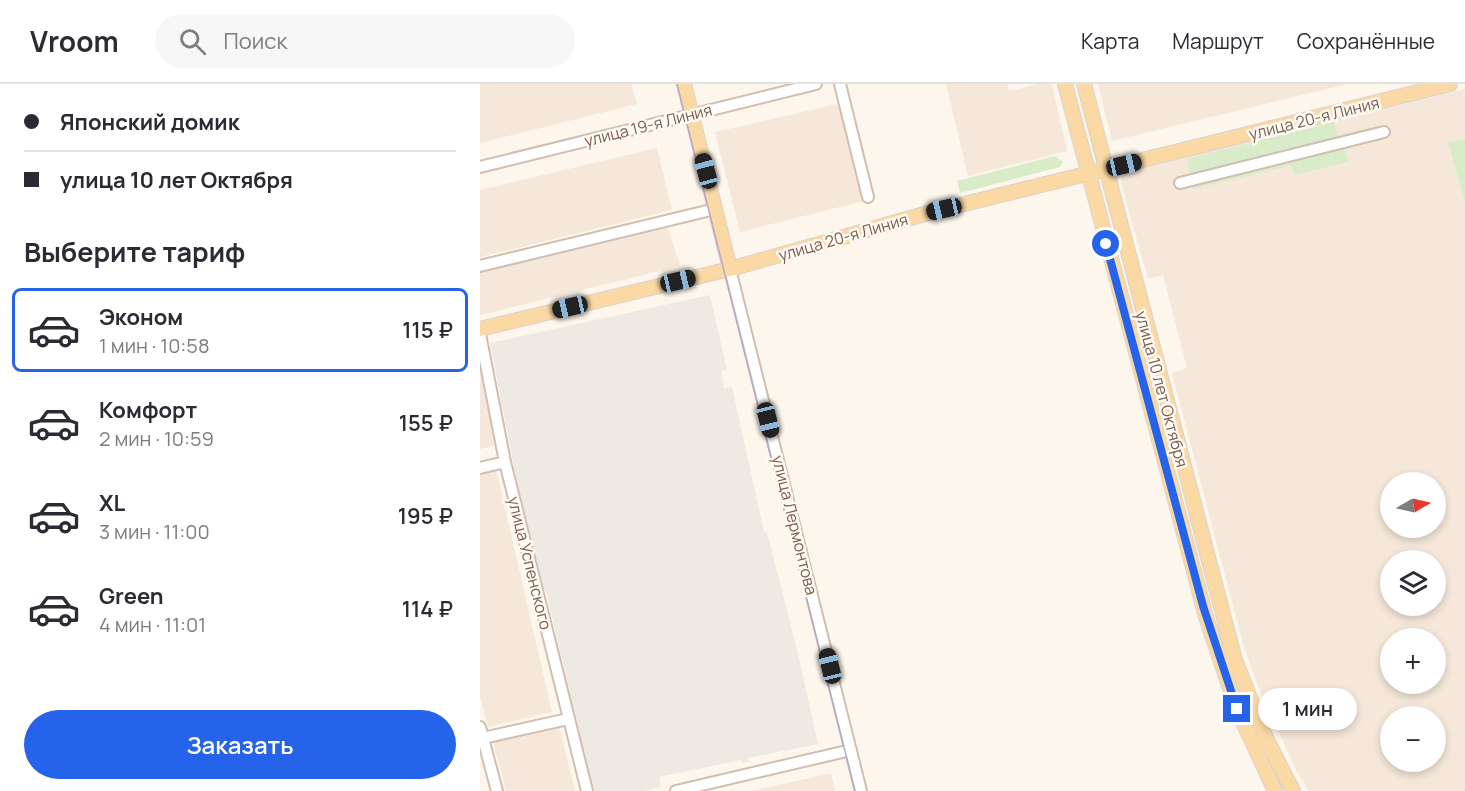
<!DOCTYPE html>
<html lang="ru">
<head>
<meta charset="utf-8">
<style>
  body { margin:0; font-family:Manrope,sans-serif; background:#f7f7f7; color:#2b2b33; height:100vh; display:flex; flex-direction:column; font-size:22px; white-space:nowrap }
  * { box-sizing:border-box; margin:0 }
  p { font-size:20px; color:#7c7c81 }
  .icon { flex:none; width:33px; height:33px; fill:none; stroke:currentColor; stroke-width:2; stroke-linecap:round; stroke-linejoin:round }
  .map { position:relative; flex:1; overflow:hidden }
  .details { display:flex; flex-direction:column; background:#fff; width:480px }
  .details>* { flex:none }
  .banner { display:grid; align-content:center; height:132px; padding:0 24px; background:#fff }
  .needle { width:39px; rotate:81deg }
  .controls { position:absolute; left:900px; top:388px; display:grid; gap:12px }
  .controls a { display:grid; place-items:center; width:66px; height:66px; border-radius:50%; background:#fff; box-shadow:0 3px 9px #0003; font-size:30px }
  .end { position:absolute; width:27px; height:27px; margin:-14px; border:8px solid #2563eb; background:#fff; box-shadow:0 0 0 3px #fff }
  .from { border-radius:50% }
  .bubble { position:absolute; height:42px; border-radius:21px; background:#fff; box-shadow:0 3px 9px #0003; font-size:20px; font-weight:600; line-height:42px; text-align:center }
  .car { position:absolute; width:18px; height:36px; margin:-18px -9px; border-radius:8px; box-shadow:0 0 4px 2px #0007; background:linear-gradient(#222 24%,#8ab4d8 0 40%,#222 0 76%,#8ab4d8 0 86%,#222 0) }
  .banner b { display:flex; align-items:center; gap:21px; height:57px; font-size:22px }
  .banner b+b { border-top:2px solid #e1e1e2 }
  .banner i { width:15px; height:15px; background:#2b2b33 }
  ul { padding:0; list-style:none }
  li { display:flex; align-items:center; gap:18px; height:84px; margin:0 12px 9px; padding:0 12px; border:3px solid transparent; border-radius:9px }
  li div { flex:1 }
  li b { display:block; font-size:22px }
  li em { font-style:normal; font-weight:600 }
  li.on { border-color:#2563eb }
  li>.icon { width:54px; height:54px; stroke-width:1.5 }
  h2 { padding:0 24px; font-size:27px; line-height:72px }
  .primary-button { display:flex; gap:12px; margin-top:auto; padding:12px 24px }
  .primary-button a { flex:1; height:69px; border-radius:36px; background:#2563eb; color:#fff; font-size:24px; font-weight:600; line-height:69px; text-align:center }
  header { display:flex; align-items:center; gap:36px; box-sizing:border-box; height:84px; padding:0 30px; background:#fff; border-bottom:2px solid #e1e1e2 }
  header strong { font-size:28px }
  nav { display:flex; gap:33px; margin-inline-start:auto; font-size:21px }
  .search { width:420px; height:54px; background:#f7f7f7; display:flex; align-items:center; gap:15px; box-sizing:border-box; padding:0 21px; border-radius:33px; color:#7c7c81; font-size:22px }
  main { display:flex; flex:1; min-height:0 }
  .map>svg:first-child { display:block }
  .residential { fill:#f5e8da; fill-rule:evenodd }
  .industrial { fill:#efe9e4 }
  .green { fill:#d8ecc9 }
  .lines { fill:none; stroke-linecap:round; stroke-linejoin:round }
  .minor-casing { stroke:#d1beb0; stroke-width:14 }
  .major-casing { stroke:#dad1cd; stroke-width:16 }
  .minor { stroke:#fff; stroke-width:10 }
  .major { stroke:#fbd9a5; stroke-width:14 }
  .tram { stroke:#b9a8c9; stroke-width:1.5 }
  .route { stroke:#2563eb; stroke-width:8 }
  .labels { text-anchor:middle; stroke-width:5; stroke-linejoin:round; paint-order:stroke }
  .street-label { font-size:16px; fill:#7a5c4d; stroke:#fffaf3 }
</style>
</head>
<body>
<header>
<strong>Vroom</strong>
<div class="search"><svg class="icon" aria-label="search" viewBox="0 0 24 24"><circle cx="10" cy="10" r="6"/><path d="M15 15l6 6"/></svg>Поиск</div>
<nav><a>Карта</a><a>Маршрут</a><a>Сохранённые</a></nav>
</header>
<main>
<section class="details">
<div class="banner">
<b><i class="from"></i>Японский домик</b>
<b><i></i>улица 10 лет Октября</b>
</div>
<h2>Выберите тариф</h2>
<ul>
<li class="on"><svg class="icon" aria-label="car" viewBox="0 0 24 24"><path d="M5 17H2v-5l4-1 3-4h7l3 4 3 1v5h-3M9 17h6M6 11h13"/><circle cx="7" cy="17" r="2"/><circle cx="17" cy="17" r="2"/></svg><div><b>Эконом</b><p>1 мин · 10:58</p></div><em>115 ₽</em></li>
<li><svg class="icon" aria-label="car" viewBox="0 0 24 24"><path d="M5 17H2v-5l4-1 3-4h7l3 4 3 1v5h-3M9 17h6M6 11h13"/><circle cx="7" cy="17" r="2"/><circle cx="17" cy="17" r="2"/></svg><div><b>Комфорт</b><p>2 мин · 10:59</p></div><em>155 ₽</em></li>
<li><svg class="icon" aria-label="car" viewBox="0 0 24 24"><path d="M5 17H2v-5l4-1 3-4h7l3 4 3 1v5h-3M9 17h6M6 11h13"/><circle cx="7" cy="17" r="2"/><circle cx="17" cy="17" r="2"/></svg><div><b>XL</b><p>3 мин · 11:00</p></div><em>195 ₽</em></li>
<li><svg class="icon" aria-label="car" viewBox="0 0 24 24"><path d="M5 17H2v-5l4-1 3-4h7l3 4 3 1v5h-3M9 17h6M6 11h13"/><circle cx="7" cy="17" r="2"/><circle cx="17" cy="17" r="2"/></svg><div><b>Green</b><p>4 мин · 11:01</p></div><em>114 ₽</em></li>
</ul>
<div class="primary-button"><a>Заказать</a></div>
</section>
<div class="map">
<svg width="985" height="707" viewBox="0 0 985 707">
  <rect width="100%" height="100%" fill="#fdf6ec"/>
  <!-- residential -->
  <path class="residential" d="M 0,0 L 151,0 L 157,20 L 0,59 Z
    M 466,0 L 527,0 L 529,7 L 559,0 L 572,0 L 587,67 L 488,92 Z
    M 618,0 L 868,0 L 632,57 Z
    M 985,5 L 985,707 L 829,707 L 816,686 L 777,600 L 763,560 L 692,289 L 707,284 L 683,191 L 668,195 L 641,99 L 642,93 L 648,87 ZM 910,399 L 956,399 L 956,444 L 910,444 ZM 910,477 L 956,477 L 956,522 L 910,522 ZM 910,555 L 956,555 L 956,600 L 910,600 ZM 910,633 L 956,633 L 956,678 L 910,678 Z
    M 362,19 L 384,117 L 260,148 L 235,48 Z
    M 177,64 L 192,126 L 0,173 L 0,106 Z
    M 188,144 L 200,182 L 0,231 L 0,189 Z
    M 0,287 L 17,361 L 0,365 Z
    M 16,385 L 72,628 L 8,643 L 0,612 L 0,389 Z
    M 79,643 L 95,707 L 26,707 L 13,658 Z
    M 351,689 L 355,707 L 272,707 Z"/>
  <!-- industrial -->
  <path class="industrial" d="M 230,211 L 247,286 L 241,287 L 244,304 L 252,303 L 284,448 L 287,448 L 318,569 L 338,660 L 268,674 L 269,678 L 262,679 L 261,676 L 179,693 L 181,703 L 164,707 L 113,707 L 66,507 L 61,507 L 48,455 L 10,259 Z"/>
  <!-- green -->
  <path class="green" d="M 854,38 L 857,51 L 901,41 L 904,53 L 864,63 L 868,78 L 814,91 L 811,81 L 713,105 L 707,78 L 709,74 Z
    M 985,55 L 985,118 L 968,58 Z
    M 575,72 L 583,78 L 580,83 L 480,109 L 477,97 Z"/>
  <g class="lines">
    <defs>
      <path id="minor" d="M 360,0 L 388,113
        M 0,83 L 336,0
        M 700,99 L 904,48
        M 0,182 L 235,125
        M 250,185 L 381,707
        M 0,250 L 25,378 L 107,707
        M 0,384 L 25,378
        M 0,643 L 17,707
        M 3,654 L 88,635
        M 196,707 L 371,666"/>
      <path id="major" d="M 204,0 L 250,185
        M 585,0 L 726,533 L 757,625 L 795,707
        M 604,0 L 755,576 L 786,654 L 813,707
        M 0,245 L 250,185 L 448,129 L 970,0"/>
    </defs>
    <!-- minor casing -->
    <use href="#minor" class="minor-casing"/>
    <!-- major casing -->
    <use href="#major" class="major-casing"/>
    <!-- minor -->
    <use href="#minor" class="minor"/>
    <!-- major -->
    <use href="#major" class="major"/>
    <!-- tram -->
    <path class="tram" d="M 197,0 L 375,707"/>
  </g>
  <g class="lines">
    <!-- route -->
    <path class="route" d="M 626,160 L 723,522 L 757,625"/>
  </g>
  <g class="labels">
    <!-- street labels -->
    <g class="street-label">
      <text transform="translate(834 34) rotate(-14)" y="6">улица 20-я Линия</text>
      <text transform="translate(168 41) rotate(-14)" y="6">улица 19-я Линия</text>
      <text transform="translate(363 153) rotate(-16)" y="6">улица 20-я Линия</text>
      <text transform="translate(682 305) rotate(75)" y="6">улица 10 лет Октября</text>
      <text transform="translate(315 441) rotate(76)" y="6">улица Лермонтова</text>
      <text transform="translate(50 479) rotate(76)" y="6">улица Успенского</text>
    </g>
  </g>
</svg>
<div class="controls">
<a><svg class="needle" viewBox="-14 -14 28 28"><path d="M0-13l5 13h-10z" fill="#e53935"/><path d="M0 13l5-13h-10z" fill="#7c7c81"/></svg></a>
<a><svg class="icon" aria-label="layers" viewBox="0 0 24 24"><path d="M12 4l9 5-9 5-9-5zM3 14l9 5 9-5"/></svg></a>
<a>+</a>
<a>−</a>
</div>
<i class="end from" style="left:626px;top:160px"></i>
<i class="end" style="left:757px;top:625px"></i>
<div class="bubble" style="left:778px;top:604px;width:99px">1 мин</div>
<i class="car" style="left:644px;top:81px;rotate:77deg"></i>
<i class="car" style="left:226px;top:87px;rotate:345deg"></i>
<i class="car" style="left:464px;top:125px;rotate:257deg"></i>
<i class="car" style="left:198px;top:197px;rotate:77deg"></i>
<i class="car" style="left:90px;top:223px;rotate:257deg"></i>
<i class="car" style="left:288px;top:336px;rotate:166deg"></i>
<i class="car" style="left:350px;top:582px;rotate:346deg"></i>
</div>
</main>
</body>
</html>
